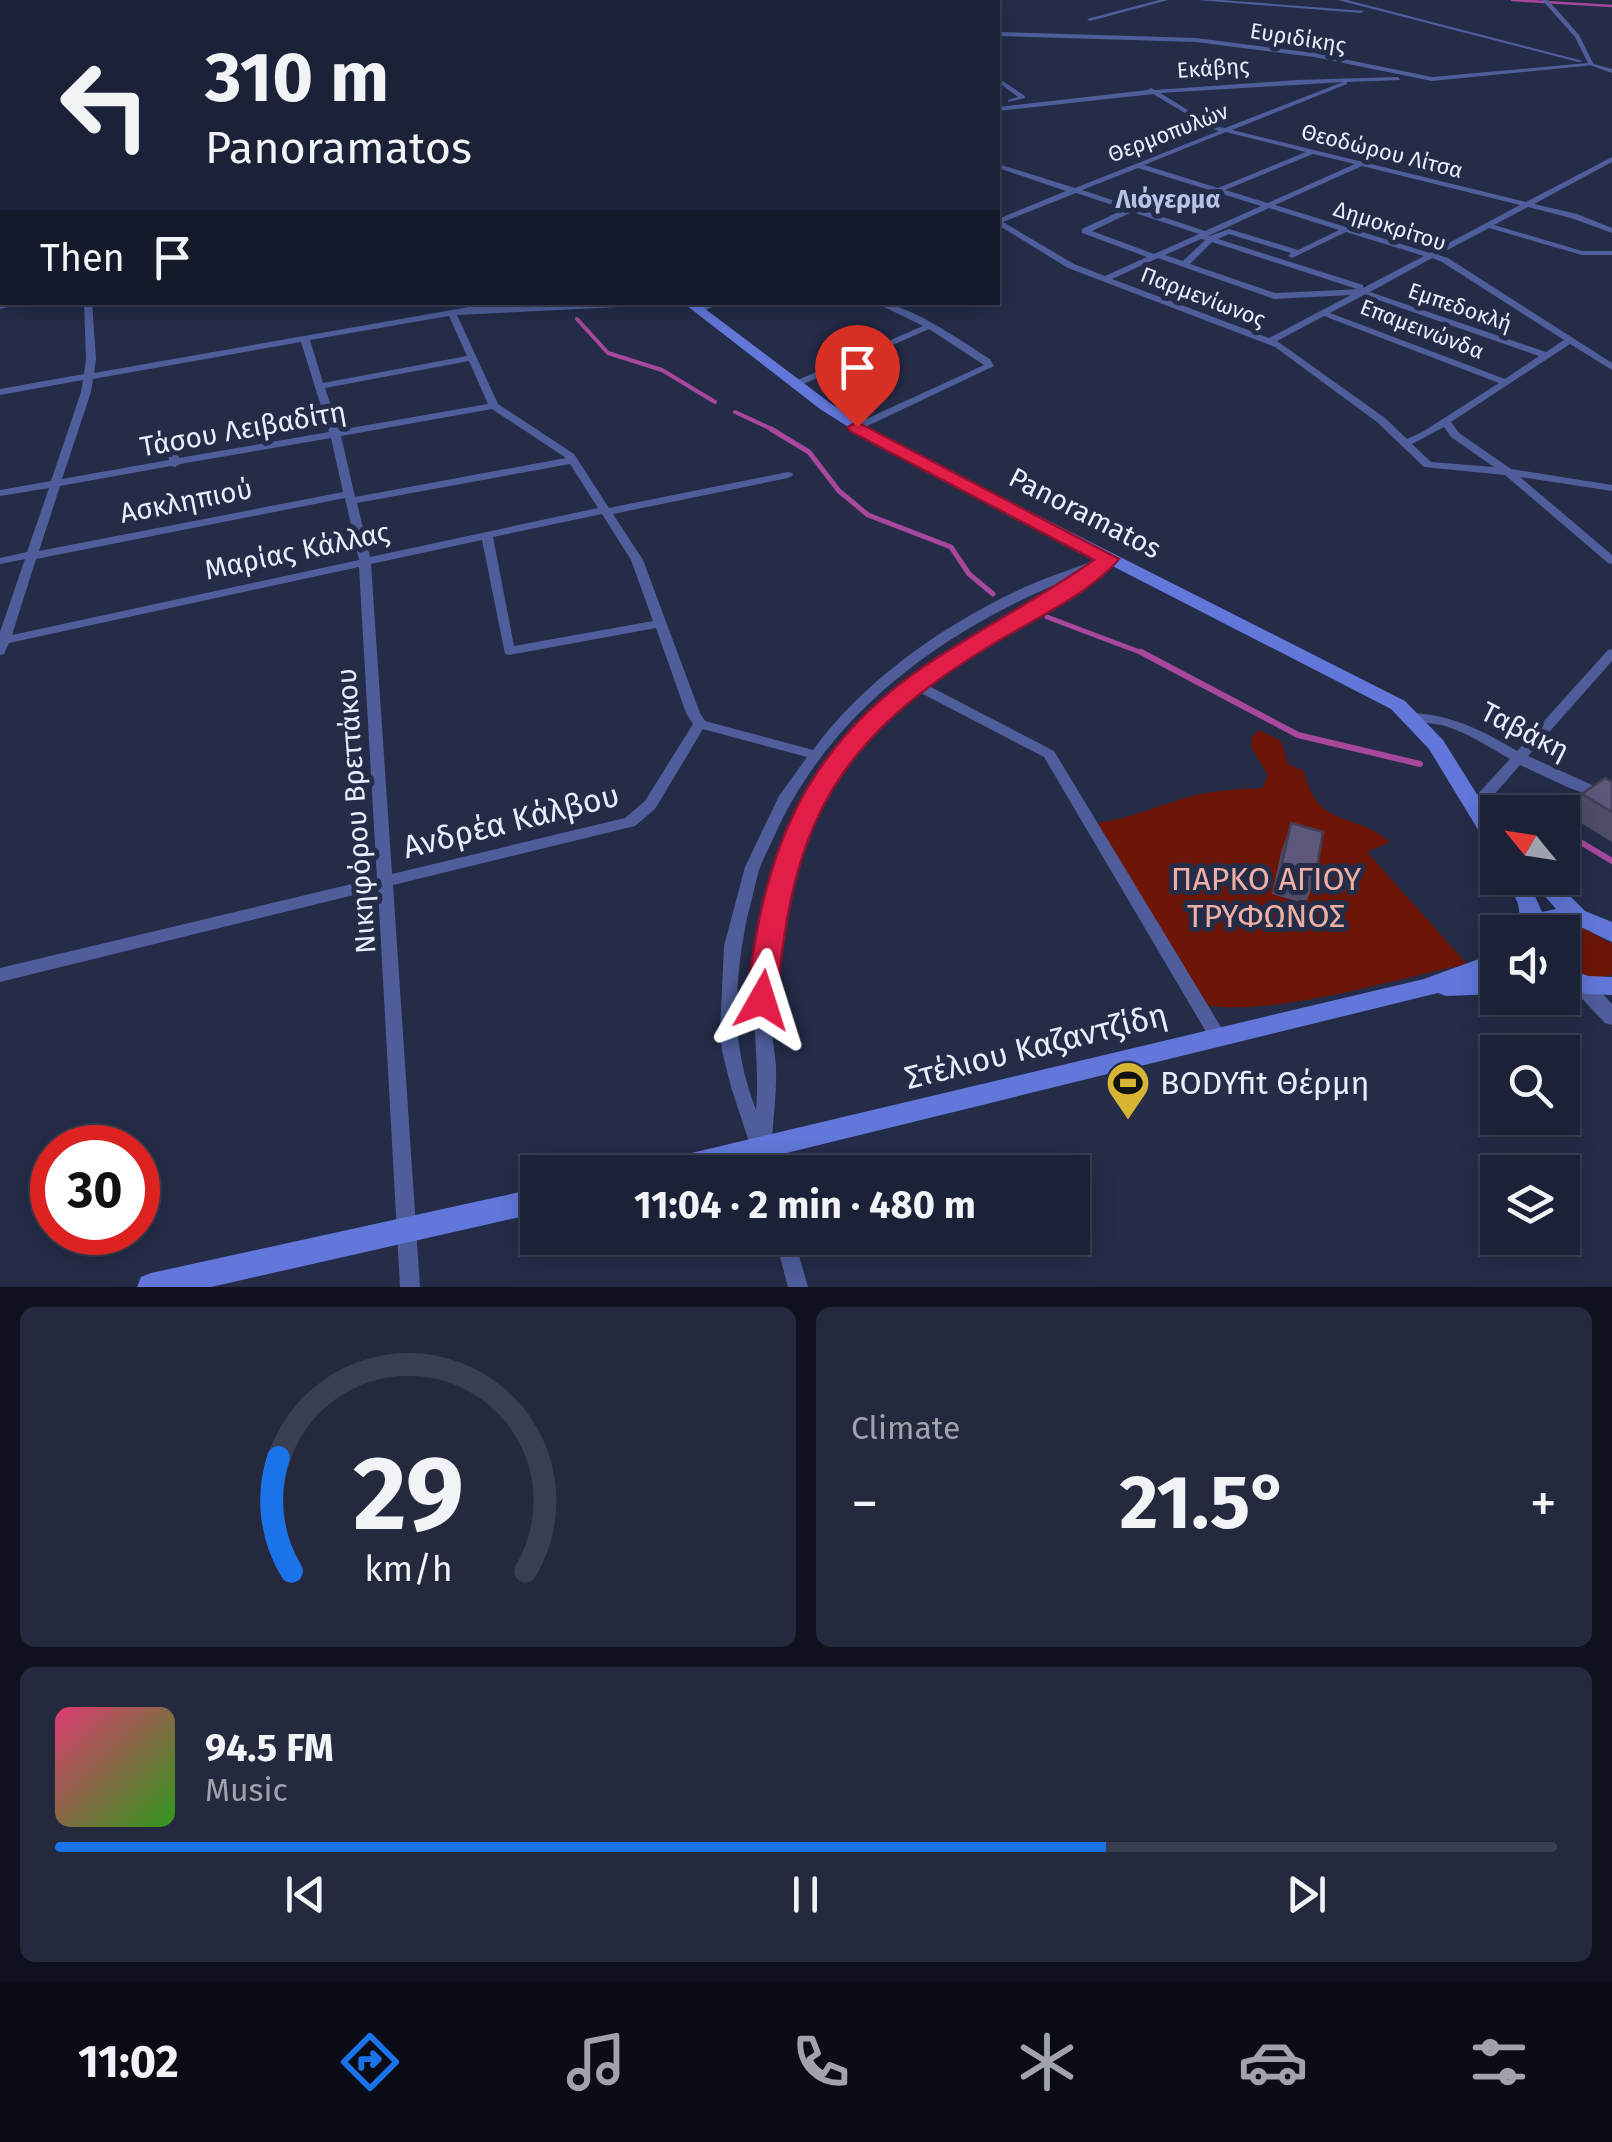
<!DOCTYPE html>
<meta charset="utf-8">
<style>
body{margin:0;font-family:"Fira Sans",sans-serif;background:#24293e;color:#f1f3f6;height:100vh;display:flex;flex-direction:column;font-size:38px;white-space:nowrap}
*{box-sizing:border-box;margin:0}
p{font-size:32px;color:#a0a3ad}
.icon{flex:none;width:55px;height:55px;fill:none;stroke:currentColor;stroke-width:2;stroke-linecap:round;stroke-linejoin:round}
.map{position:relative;height:1287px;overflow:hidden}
.drawer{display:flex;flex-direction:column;gap:20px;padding:20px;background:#0f121e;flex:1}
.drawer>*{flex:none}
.banner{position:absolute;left:0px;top:0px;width:1000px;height:305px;box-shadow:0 5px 25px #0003,0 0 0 2px #393e51;background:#1b2136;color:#f1f3f6;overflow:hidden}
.needle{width:65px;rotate:300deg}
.buttons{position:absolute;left:1480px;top:795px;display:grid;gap:20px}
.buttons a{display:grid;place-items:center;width:100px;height:100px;border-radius:0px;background:#1b2136;box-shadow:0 5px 25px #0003,0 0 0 2px #393e51;font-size:50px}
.speed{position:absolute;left:30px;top:1125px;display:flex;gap:20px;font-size:50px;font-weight:700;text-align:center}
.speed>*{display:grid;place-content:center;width:130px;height:130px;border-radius:50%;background:#1b2136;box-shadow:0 5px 25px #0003,0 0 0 2px #393e51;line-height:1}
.speed .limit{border:15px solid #d22;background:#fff;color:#111}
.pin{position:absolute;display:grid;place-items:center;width:85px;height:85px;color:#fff;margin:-102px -42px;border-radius:50% 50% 50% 0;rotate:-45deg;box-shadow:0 0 10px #0007}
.pin .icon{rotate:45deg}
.me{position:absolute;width:110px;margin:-55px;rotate:6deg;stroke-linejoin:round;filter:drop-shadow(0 0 8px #0008)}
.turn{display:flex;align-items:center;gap:35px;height:210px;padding:0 40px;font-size:45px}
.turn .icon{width:130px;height:130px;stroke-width:2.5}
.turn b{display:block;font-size:70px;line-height:85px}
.then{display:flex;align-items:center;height:95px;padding:0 40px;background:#0003;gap:20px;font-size:38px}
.big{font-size:75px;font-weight:700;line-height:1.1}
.drawer .tile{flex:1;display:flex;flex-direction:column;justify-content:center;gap:15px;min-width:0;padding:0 35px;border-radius:15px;background:#24293e}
.drawer .dial{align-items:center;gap:0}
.dial svg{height:260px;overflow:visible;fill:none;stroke:#393e51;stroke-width:7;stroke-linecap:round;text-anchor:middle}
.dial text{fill:#f1f3f6;stroke:none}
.song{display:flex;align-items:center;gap:30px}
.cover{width:120px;height:120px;border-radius:15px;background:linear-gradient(135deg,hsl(340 70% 55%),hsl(110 70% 35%))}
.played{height:10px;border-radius:5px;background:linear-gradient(90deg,#1a73e8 70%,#393e51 70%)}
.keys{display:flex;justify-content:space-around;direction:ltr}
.heat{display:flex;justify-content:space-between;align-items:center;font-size:55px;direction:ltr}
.drawer .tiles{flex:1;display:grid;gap:20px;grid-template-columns:1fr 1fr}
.tile:last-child{grid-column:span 2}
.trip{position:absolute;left:520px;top:1155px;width:570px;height:100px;border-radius:0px;background:#1b2136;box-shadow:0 5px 25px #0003,0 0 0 2px #393e51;font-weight:700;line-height:100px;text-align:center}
.tab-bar{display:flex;height:160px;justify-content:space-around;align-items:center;background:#0b0d16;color:#a0a3ad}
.tab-bar .icon{width:70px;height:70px}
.tab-bar .active{color:#1a73e8}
.tab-bar b{font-size:45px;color:#f1f3f6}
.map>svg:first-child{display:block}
.green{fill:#6d1607}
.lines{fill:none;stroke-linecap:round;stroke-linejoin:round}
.stream-far3{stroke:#a7489c;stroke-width:2.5}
.stream-far2{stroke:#a7489c;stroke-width:4}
.stream-far1{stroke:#a7489c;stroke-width:5}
.stream{stroke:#a7489c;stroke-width:6}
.minor{fill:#4f5e9b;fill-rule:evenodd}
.tertiary{fill:#4f5e9b;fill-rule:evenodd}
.secondary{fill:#6277d9;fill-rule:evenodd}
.wall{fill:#504c68}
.building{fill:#5d5879;stroke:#413e55;stroke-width:2.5}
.route{fill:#e11d48;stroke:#92132f;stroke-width:2.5}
.labels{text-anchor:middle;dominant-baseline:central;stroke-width:10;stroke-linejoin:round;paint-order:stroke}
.far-street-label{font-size:22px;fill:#e9eefd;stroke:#242c48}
.far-neighbourhood-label{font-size:25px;font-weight:bold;fill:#b8c2e7;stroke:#242c48}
.street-label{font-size:28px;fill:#e9eefd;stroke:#242c48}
.near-street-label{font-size:32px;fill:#e9eefd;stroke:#242c48}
.near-park-label{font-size:32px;fill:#efb0a3;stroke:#242c48}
.near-poi-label{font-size:32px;fill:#e9eefd;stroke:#242c48;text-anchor:start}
</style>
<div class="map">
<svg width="1612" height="1287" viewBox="0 0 1612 1287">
<rect width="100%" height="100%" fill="#242c48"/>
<path class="green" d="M1259 730 1281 741 1288 764 1304 771C1317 830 1355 811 1390 842L1367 852 1467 964C1395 979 1274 1017 1204 1005L1097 823C1133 818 1163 803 1197 795 1218 790 1240 789 1262 788L1268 775 1251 747 1252 737Z
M1558 924H1576L1612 944V975L1591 979 1563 968 1562 932H1545Z"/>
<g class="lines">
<path class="stream-far3" d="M1512 0 1612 6"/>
<path class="stream-far2" d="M577 319 608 353 662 370 715 402
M735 412 776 431"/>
<path class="stream-far1" d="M771 429 809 452 839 491 868 515 951 547 969 574 993 594
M1047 617 1145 654"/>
<path class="stream" d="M1141 652 1298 735 1420 764
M1513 799 1534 812
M1562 831 1612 861"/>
<path class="minor" d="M318 0H324L326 2H321Z
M1159 0H1168L1090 21 1087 19Z
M1197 0H1222L1364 11 1361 13Z
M1338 0H1347L1583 61 1578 62Z
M1542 0H1548L1579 35 1594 65 1432 81 1314 57 1196 42 998 36V32L1196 38 1314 53 1432 77 1588 63 1575 37Z
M0 3 2 4V6L0 7Z
M1398 77 1400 80 1347 82V84L1232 130 1526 202 1612 157V162L1534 204 1577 214 1612 228V233L1571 218 1528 207 1494 225 1582 251H1612V255H1582L1489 228 1438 255 1448 258 1612 363V370L1570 344 1451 422 1459 433 1511 469 1612 485V491L1520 477 1612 555V564L1608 563 1505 475 1424 467 1377 422 1275 347 1068 268 998 225V219L1066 191 998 168V164L1075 188 1219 131 1210 128 1153 94 998 111V107L1148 90 1151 88 1155 90 1297 80ZM1343 82 1225 128 1214 126 1160 93ZM1226 132 1306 152 1218 188 1144 165ZM1313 154 1355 164 1268 203 1225 190ZM1362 166 1520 205 1430 253 1275 205ZM1138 168 1261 206 1205 231 1082 190ZM1076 193 1125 209 1082 229V233L1147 257 1105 276 1074 264 1003 222ZM1269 208 1339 230 1298 250 1229 229 1210 236H1208ZM1132 212 1199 234 1154 254 1092 231ZM1346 232 1424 256 1363 288V285L1218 239 1229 234 1291 253 1288 256 1292 258ZM1201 239 1205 240 1183 261 1165 255ZM1212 242 1357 289H1362L1275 293 1190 264ZM1158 258 1274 299 1351 295 1269 338 1112 279ZM1432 258 1442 262 1564 340 1546 352 1370 292ZM1364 295 1539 356 1505 379 1330 313ZM1324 316 1499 383 1424 431 1407 439 1385 418 1277 341ZM1444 427 1451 437 1494 467 1431 462 1412 444Z
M998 78 1025 96V98L1008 102V100L1018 97 998 82Z
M0 110 2 111V116L0 115Z
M25 302 0 309V303Z
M84 302H92L96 359 94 373 469 307 586 302H663L659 305 457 315 498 404 574 454 609 508 788 472 792 473 793 475 788 478 613 514 643 560 700 713 705 721 813 750C866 678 945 624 1025 587 1050 576 1078 567 1104 557H1112L1114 559 1103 565 1102 569C1045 610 980 640 925 684L1054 751 1224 1032 1227 1037 1224 1042 1218 1044 1212 1042 1044 757 917 691C820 769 775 874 770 998 769 1021 774 1044 776 1066 777 1092 773 1118 772 1143L770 1148 777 1172H759L731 1087 722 1051 720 1033 724 946 745 867 779 796 807 757 703 729 655 809 635 826 393 885 420 1287H400L378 889 0 982V968L377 878 359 567 9 643 4 654 0 655V632L25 559 0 564V558L27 552 49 488 0 496V490L51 481 81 392 83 380 0 395V389L84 374 86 359ZM449 316 467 356 323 383 310 340ZM301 342 329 432 179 458 176 435 171 432 166 435 169 460 62 479 91 392 93 379ZM469 361 488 404 339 430 325 388ZM492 409 566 458 355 497 341 436ZM331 438 343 492 39 551 60 486 171 466 175 467 180 464ZM570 464 598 508 370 557 357 503ZM345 498 359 560 12 635 36 559ZM602 514 631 560 653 621 514 646 493 537ZM482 540 505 654 509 655 656 628 686 713 693 724 645 801 625 818 392 874 371 564ZM1081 574C1038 605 989 628 945 658 842 726 774 826 758 950 755 970 753 991 754 1011 755 1045 759 1076 756 1110 749 1091 743 1071 740 1051 733 1012 739 953 748 914 752 900 755 884 759 870 764 856 772 842 778 828 837 703 956 623 1081 574Z
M710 302H723L701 312 694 310Z
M874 302C907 302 961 341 990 359L994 366 861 429H853V425L984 365 929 329 799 386H793V382L923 326Z
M1612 649V661L1528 756 1612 794V804L1567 787 1520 765 1486 804H1476L1474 800 1476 796 1510 759C1489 747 1468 733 1445 726 1432 722 1417 724 1406 717L1413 713C1452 715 1484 731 1517 751L1608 650Z
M775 1238H794L808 1287H788Z"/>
<path class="tertiary" d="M1590 63 1612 69V73L1590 65Z
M0 212H2V218H0Z
M2 224V230L0 231V225Z
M1580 975 1587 977 1612 1004V1025L1605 1023 1573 989 1570 983 1573 977Z"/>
<path class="secondary" d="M682 302H696L830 403 887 439 1405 701 1443 740 1498 828V853L1491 851 1429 749 1391 709 877 445 820 409Z
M1507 878H1527L1542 912 1556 909 1529 878H1552L1585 911 1612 922V942C1591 934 1566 912 1546 932H1523L1518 904Z
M1498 952V971L1483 976H1498V994L1446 996 1438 993 709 1172H649L653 1164 662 1160 1424 979Z
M1562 966 1588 976 1612 977V995L1586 994 1562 985Z
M538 1188V1213L211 1287H137L141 1277 151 1273Z"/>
</g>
<path class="wall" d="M1612 782V842L1571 817 1582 794Z
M1291 823 1316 873 1306 904 1272 894 1281 853Z"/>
<path class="building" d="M1605 778 1612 782V812L1582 794Z
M1291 823 1323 832 1316 873 1282 863Z"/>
<path class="route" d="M857 422 1119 559C1091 593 1031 621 993 644 837 739 792 820 777 1000L772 1009 762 1013 751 1009 747 1000C762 857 801 749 926 665 981 628 1040 598 1094 560L850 431 848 427Z"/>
<defs>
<symbol id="stadium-pin" viewBox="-11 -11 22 30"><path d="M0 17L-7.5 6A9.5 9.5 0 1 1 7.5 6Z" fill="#d8b434" stroke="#242c48"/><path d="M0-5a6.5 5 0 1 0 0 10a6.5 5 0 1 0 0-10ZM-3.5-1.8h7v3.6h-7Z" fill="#111"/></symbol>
</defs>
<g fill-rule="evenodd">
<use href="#stadium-pin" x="1103" y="1058" width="50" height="68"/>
</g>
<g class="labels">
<g class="far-street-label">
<text transform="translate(1298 38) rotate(9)">Ευριδίκης</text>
<text transform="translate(1213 68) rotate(-4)">Εκάβης</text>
<text transform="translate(1168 133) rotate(-21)">Θερμοπυλών</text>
<text transform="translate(1382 151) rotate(14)">Θεοδώρου Λίτσα</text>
<text transform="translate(1390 226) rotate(18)">Δημοκρίτου</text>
<text transform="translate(1203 297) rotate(21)">Παρμενίωνος</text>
<text transform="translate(1460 307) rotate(19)">Εμπεδοκλή</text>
<text transform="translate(1422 329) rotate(21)">Επαμεινώνδα</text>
</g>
<g class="far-neighbourhood-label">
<text x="1168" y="200">Λιόγερμα</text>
</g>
<g class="street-label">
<text transform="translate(243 429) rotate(-10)">Τάσου Λειβαδίτη</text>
<text transform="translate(186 501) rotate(-11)">Ασκληπιού</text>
<text transform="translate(1085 513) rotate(27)">Panoramatos</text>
<text transform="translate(297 551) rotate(-12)">Μαρίας Κάλλας</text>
<text transform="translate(1525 731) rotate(27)">Ταβάκη</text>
<text transform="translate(356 811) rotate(-94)">Νικηφόρου Βρεττάκου</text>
</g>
<g class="near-street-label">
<text transform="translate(511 821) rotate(-14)">Ανδρέα Κάλβου</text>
<text transform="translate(1036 1046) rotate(-14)">Στέλιου Καζαντζίδη</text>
</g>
<g class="near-park-label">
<text x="1266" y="879">ΠΑΡΚΟ ΑΓΙΟΥ<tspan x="1266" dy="37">ΤΡΥΦΩΝΟΣ</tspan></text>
</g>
<g class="near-poi-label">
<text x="1160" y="1083">BODYfit Θέρμη</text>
</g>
</g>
</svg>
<div class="buttons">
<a><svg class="needle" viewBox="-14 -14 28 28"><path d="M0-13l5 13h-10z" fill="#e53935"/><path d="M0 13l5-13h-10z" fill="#a0a3ad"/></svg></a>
<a><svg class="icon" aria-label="sound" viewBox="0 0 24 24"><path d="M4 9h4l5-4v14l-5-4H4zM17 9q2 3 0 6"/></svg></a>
<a><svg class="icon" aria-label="search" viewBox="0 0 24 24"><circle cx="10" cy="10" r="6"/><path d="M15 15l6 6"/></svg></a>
<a><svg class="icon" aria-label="layers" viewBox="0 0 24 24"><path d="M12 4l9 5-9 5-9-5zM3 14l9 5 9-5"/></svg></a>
</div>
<div class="speed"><div class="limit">30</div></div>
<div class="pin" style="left:857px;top:427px;background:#d93025"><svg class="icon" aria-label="arrive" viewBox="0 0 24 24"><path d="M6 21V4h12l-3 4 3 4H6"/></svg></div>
<svg class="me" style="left:762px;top:1000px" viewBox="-20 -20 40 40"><path d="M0-17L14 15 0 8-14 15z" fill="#e11d48" stroke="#fff" stroke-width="4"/></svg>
<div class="trip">11:04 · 2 min · 480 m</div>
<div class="banner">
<div class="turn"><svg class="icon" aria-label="left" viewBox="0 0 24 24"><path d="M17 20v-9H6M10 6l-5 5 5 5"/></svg><div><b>310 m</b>Panoramatos</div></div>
<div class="then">Then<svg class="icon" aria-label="arrive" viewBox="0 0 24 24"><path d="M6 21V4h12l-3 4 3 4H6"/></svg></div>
</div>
</div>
<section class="drawer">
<div class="tiles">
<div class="tile dial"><svg viewBox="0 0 100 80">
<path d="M14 69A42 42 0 1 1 86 69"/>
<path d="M14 69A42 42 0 0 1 10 34" stroke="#1a73e8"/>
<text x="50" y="56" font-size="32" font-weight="700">29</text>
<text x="50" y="72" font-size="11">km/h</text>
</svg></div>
<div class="tile"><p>Climate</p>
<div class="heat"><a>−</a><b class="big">21.5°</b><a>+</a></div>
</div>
<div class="tile">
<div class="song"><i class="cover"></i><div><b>94.5 FM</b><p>Music</p></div></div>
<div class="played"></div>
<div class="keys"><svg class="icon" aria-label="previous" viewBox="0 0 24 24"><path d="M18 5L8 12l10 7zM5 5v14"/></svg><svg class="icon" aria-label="pause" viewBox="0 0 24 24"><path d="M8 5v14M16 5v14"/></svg><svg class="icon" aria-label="next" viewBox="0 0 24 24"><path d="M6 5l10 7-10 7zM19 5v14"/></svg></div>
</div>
</div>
</section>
<nav class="tab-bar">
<b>11:02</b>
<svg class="icon active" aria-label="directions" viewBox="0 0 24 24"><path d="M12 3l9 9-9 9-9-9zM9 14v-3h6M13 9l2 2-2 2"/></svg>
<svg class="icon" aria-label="music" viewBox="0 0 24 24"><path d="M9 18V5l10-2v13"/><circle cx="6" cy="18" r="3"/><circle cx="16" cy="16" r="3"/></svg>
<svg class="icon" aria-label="phone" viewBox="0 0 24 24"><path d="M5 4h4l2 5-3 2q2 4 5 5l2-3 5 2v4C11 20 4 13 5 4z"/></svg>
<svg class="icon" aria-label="climate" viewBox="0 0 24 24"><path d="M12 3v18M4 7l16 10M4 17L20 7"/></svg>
<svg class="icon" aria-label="car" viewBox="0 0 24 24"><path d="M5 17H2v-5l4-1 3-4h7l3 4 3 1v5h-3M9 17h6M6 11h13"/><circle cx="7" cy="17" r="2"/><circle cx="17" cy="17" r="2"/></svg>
<svg class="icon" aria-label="filters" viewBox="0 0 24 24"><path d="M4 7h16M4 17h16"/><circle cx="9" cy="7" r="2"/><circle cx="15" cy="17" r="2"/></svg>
</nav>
